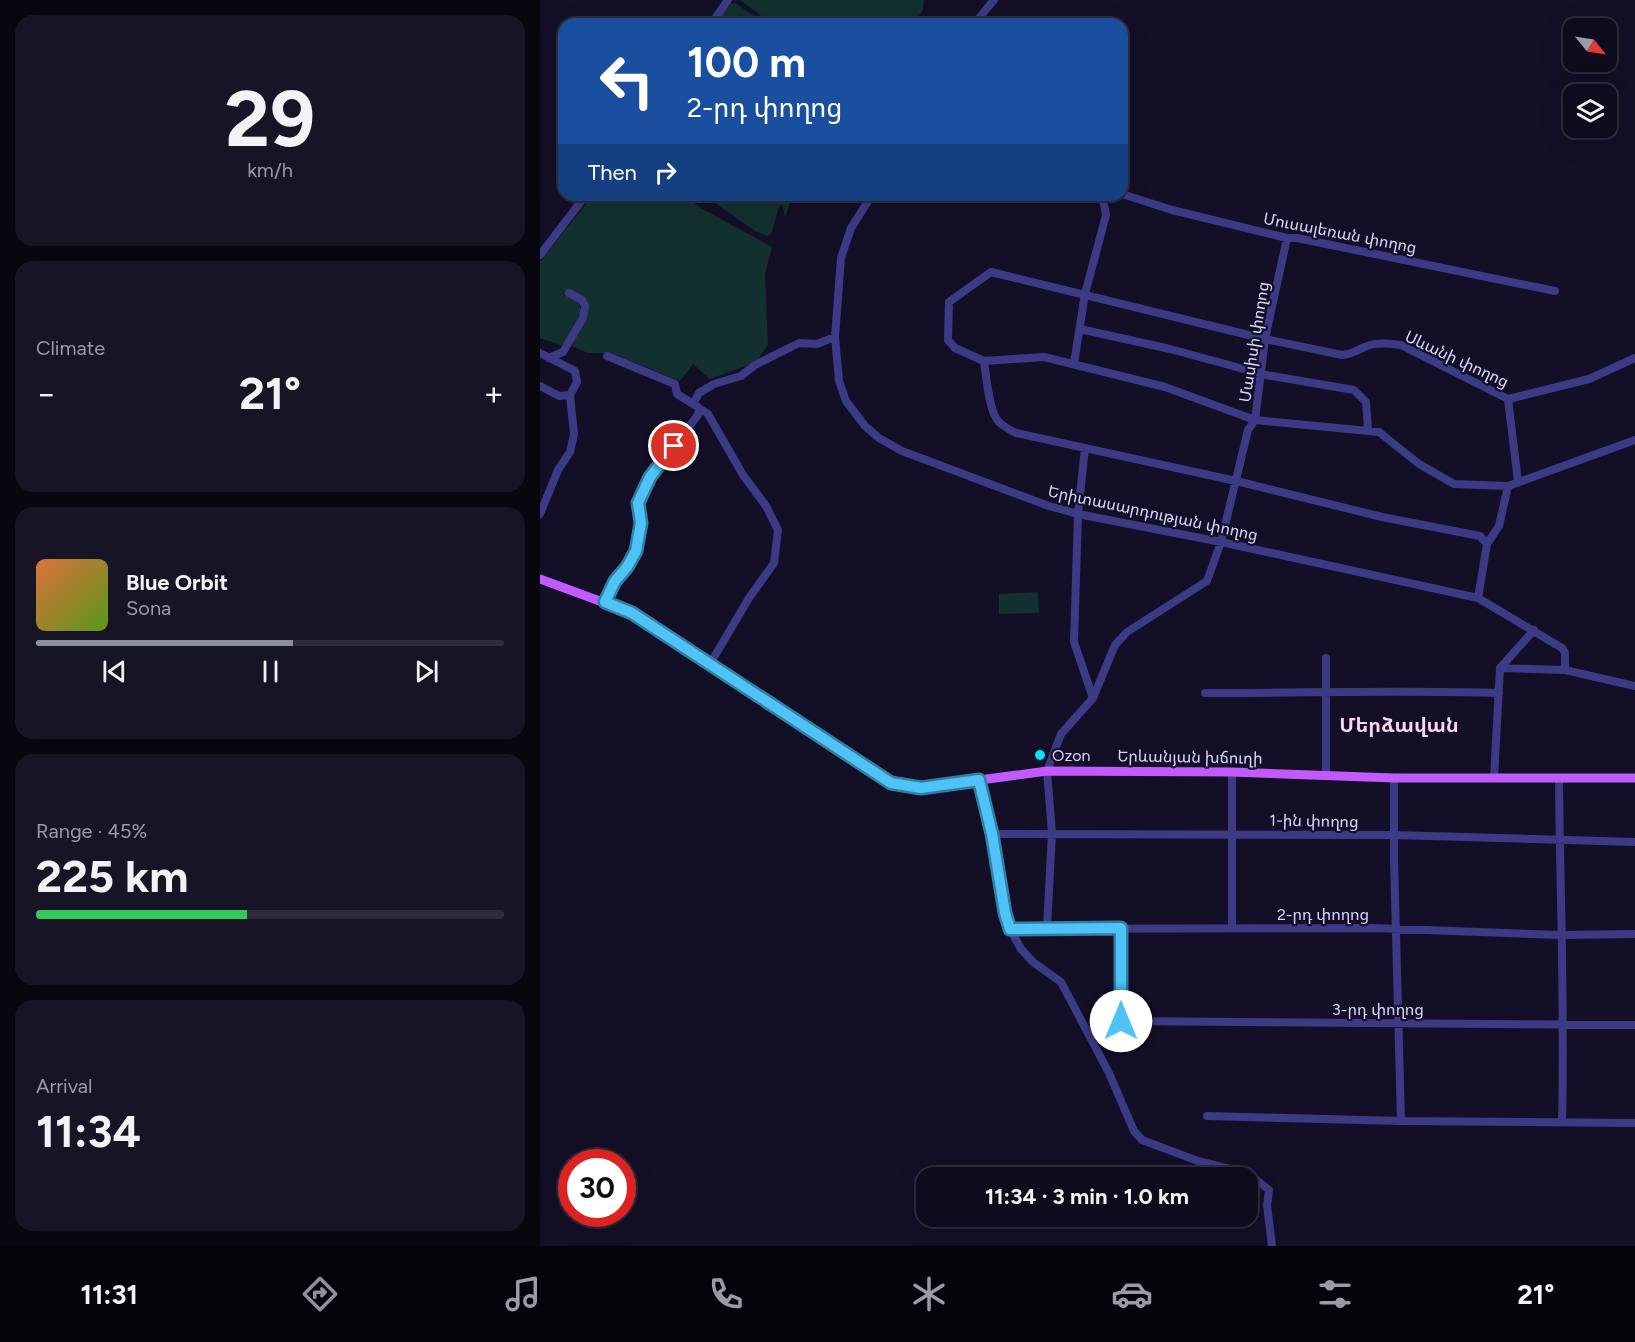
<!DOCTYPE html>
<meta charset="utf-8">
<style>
body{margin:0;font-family:Figtree,"Noto Sans Armenian",sans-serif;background:#171425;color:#f1f3f6;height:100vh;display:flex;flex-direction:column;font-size:22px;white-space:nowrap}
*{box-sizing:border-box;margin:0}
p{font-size:20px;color:#9b9ba3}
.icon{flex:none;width:33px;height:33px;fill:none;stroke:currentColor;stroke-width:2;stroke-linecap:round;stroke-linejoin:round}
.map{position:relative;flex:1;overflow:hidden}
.panel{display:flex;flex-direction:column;gap:15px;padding:15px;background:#08060f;width:540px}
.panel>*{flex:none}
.hud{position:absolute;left:18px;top:18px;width:570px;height:183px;border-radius:18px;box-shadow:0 6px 24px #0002,0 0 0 2px #2e2b3b;background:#1a4fa0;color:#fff;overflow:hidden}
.needle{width:39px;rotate:120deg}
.controls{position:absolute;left:1023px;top:18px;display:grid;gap:12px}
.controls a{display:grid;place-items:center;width:54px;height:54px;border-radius:12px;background:#0e0b1c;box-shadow:0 6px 24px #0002,0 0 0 2px #2e2b3b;font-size:30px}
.speed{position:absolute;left:18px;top:1149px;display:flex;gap:12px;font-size:30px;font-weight:700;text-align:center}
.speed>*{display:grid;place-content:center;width:78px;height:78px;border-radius:50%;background:#0e0b1c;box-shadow:0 6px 24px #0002,0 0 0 2px #2e2b3b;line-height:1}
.speed .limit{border:9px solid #d22;background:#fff;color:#111}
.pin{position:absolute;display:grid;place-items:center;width:51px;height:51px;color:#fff;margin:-26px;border:3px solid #fff;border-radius:50%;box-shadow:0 2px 6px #0007}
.me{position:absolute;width:66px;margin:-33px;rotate:0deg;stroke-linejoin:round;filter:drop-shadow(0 0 4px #0008)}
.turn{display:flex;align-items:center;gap:21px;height:126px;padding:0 30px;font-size:27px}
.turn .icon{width:78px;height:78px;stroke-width:2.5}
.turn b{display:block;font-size:42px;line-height:51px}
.then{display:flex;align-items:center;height:57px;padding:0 30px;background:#0003;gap:12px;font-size:22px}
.big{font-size:45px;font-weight:700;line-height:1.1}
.panel .tile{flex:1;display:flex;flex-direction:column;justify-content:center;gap:9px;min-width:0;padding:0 21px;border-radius:18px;background:#171425}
.panel .dial{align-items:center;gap:0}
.dial b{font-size:78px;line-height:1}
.song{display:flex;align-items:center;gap:18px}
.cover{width:72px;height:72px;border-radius:9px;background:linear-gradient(135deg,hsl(20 70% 55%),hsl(90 70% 35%))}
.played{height:6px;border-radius:3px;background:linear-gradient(90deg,#8c9099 55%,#2e2b3b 55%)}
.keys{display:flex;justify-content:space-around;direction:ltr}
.heat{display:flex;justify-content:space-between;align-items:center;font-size:33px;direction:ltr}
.charge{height:9px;border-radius:4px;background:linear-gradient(90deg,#34c759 45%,#2e2b3b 0)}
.trip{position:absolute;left:376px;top:1167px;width:342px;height:60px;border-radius:18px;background:#0e0b1c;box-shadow:0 6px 24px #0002,0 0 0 2px #2e2b3b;font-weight:700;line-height:60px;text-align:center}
.dock{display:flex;height:96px;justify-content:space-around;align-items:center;background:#06040b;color:#9b9ba3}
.dock .icon{width:42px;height:42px}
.dock .active{color:#8c9099}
.dock b{font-size:27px;color:#f1f3f6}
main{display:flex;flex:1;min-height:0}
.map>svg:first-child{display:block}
.green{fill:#12302f}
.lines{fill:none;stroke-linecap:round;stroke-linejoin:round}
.minor{stroke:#3d3a85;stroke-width:8}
.major{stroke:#c25bff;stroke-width:9}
.route-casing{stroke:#337fa1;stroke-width:15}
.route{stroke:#4fc3f7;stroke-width:10}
.poi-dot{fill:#00e5ff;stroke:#130f26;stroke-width:2}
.labels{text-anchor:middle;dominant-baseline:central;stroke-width:4.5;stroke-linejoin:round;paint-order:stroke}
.street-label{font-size:16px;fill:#d9d4ff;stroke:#130f26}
.poi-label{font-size:16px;fill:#d9d4ff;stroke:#130f26;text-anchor:start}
.quarter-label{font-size:20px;font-weight:bold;fill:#ffd6f0;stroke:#130f26}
</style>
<main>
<section class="panel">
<div class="tile dial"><b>29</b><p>km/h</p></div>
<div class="tile"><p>Climate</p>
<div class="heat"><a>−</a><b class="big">21°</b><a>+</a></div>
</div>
<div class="tile">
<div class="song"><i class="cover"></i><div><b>Blue Orbit</b><p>Sona</p></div></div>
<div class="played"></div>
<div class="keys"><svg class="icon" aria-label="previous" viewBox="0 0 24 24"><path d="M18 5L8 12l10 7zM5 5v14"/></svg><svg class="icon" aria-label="pause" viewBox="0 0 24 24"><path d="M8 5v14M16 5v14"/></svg><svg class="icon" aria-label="next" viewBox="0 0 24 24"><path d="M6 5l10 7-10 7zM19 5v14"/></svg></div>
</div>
<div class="tile"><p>Range · 45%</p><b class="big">225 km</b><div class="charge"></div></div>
<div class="tile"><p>Arrival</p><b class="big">11:34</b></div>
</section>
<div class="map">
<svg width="1095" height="1246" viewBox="0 0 1095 1246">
<rect width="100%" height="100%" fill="#130f26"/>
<path class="green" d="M200 0H384L383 10 372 24 300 22 299 24H232Z
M195 3 226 24H175L190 4Z
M53 195H143L161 208 232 247 225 274 228 345 218 359 208 365 170 379 153 364 140 381 71 353H48L32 346 46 309 37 300C47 314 32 330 25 344L21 345 0 338V262Z
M200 195H253L245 217 242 205 239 207 231 234 228 236 215 231 175 203 188 202Z
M498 592 499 613 459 614V594Z"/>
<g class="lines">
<path class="minor" d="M171 24 188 0
M434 24 454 0
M582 194 632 210 747 238H757L1015 291
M332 195 311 228 301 258 295 337 299 381 306 401 325 426 339 438 362 451 509 506 538 514 681 542 938 598 1022 648 1025 653V670
M0 255 46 195
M540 329 630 349 726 375 814 390 826 402 828 430
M0 353 35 371 37 382 30 395 19 396 0 386
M67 356 135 384 137 394 158 407
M9 358 23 352 43 318 45 306 42 300 29 293
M444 361 504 357 625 387 715 420 839 432 879 464 914 484 968 486 1095 440
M534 363 545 294 566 215 562 195
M968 399 978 482
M153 404 159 393 174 384 201 376 215 365 259 343 277 344 295 337
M545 448 538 514 534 642 553 698
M0 514 18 470 30 452 34 434 30 395
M947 544 959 526 968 486
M938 598 947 544 940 536 842 517 696 481 476 433C470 430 464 427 459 422 449 413 446 375 444 361L415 348 408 340 409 302 451 272 725 339 802 355C814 354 820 348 830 345 841 342 851 344 861 345L968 399 1049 379 1095 358
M65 602 76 579 87 567 96 551 101 523 98 503 110 477 158 415 159 408 168 414 203 475 226 506 238 530 234 563 209 598 170 664
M960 668 1025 670 1095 686
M665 693C763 693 861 690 959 693
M786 775V658
M854 778V859L861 1121
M954 778 960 668 994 630
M1019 778C1020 893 1025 1007 1022 1122
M439 781 452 834 465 913 470 929 481 949 493 962 521 982 569 1073 594 1131 602 1140 658 1161 702 1172 718 1181 729 1190 727 1205 732 1246
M452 834 854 835 1095 842
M507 928 512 833 507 771 521 734 553 698 575 645 587 632 667 581 681 542 708 430 715 420 725 339 747 238
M581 928V1021L1095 1025
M692 928V772
M470 929 833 928 1020 935 1095 934
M667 1116 861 1121 1095 1123"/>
<path class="major" d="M0 579 92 613 351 783 381 788 507 771 692 772 854 778H1095"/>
</g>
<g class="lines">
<defs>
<path id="route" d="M134 446 110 477 98 503 101 523 96 551 87 567 75 581 65 602 92 613 351 783 381 788 439 780 452 834 465 913 470 929 581 928V1021"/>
</defs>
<use href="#route" class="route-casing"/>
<use href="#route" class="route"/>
</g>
<circle class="poi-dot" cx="500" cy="755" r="6"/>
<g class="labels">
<g class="street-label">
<text transform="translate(800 233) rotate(11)">Մուսալեռան փողոց</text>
<text transform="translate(714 342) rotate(-81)">Մասիսի փողոց</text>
<text transform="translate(917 359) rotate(25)">Սևանի փողոց</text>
<text transform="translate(613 513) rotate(12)">Երիտասարդության փողոց</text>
<text transform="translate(650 757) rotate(1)">Երևանյան խճուղի</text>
<text transform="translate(774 821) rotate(1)">1-ին փողոց</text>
<text x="783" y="914">2-րդ փողոց</text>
<text x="838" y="1009">3-րդ փողոց</text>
</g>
<g class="poi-label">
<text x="512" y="755">Ozon</text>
</g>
<g class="quarter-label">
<text x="859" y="725">Մերձավան</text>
</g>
</g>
</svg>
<div class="controls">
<a><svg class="needle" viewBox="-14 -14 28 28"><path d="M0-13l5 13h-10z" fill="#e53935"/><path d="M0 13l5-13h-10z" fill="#9b9ba3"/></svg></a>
<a><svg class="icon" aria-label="layers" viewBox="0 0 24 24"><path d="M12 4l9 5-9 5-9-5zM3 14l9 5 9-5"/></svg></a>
</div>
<div class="speed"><div class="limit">30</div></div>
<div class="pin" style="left:134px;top:446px;background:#d93025"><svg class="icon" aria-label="arrive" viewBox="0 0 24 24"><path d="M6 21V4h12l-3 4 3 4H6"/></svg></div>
<svg class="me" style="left:581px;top:1021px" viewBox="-20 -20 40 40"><circle r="19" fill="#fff"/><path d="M0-13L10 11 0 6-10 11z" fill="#4fc3f7"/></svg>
<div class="trip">11:34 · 3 min · 1.0 km</div>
<div class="hud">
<div class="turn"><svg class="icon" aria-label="left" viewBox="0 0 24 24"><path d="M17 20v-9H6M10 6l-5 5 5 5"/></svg><div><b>100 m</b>2-րդ փողոց</div></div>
<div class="then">Then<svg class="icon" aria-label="right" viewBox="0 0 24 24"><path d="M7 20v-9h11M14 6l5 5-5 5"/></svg></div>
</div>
</div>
</main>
<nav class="dock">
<b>11:31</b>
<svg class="icon active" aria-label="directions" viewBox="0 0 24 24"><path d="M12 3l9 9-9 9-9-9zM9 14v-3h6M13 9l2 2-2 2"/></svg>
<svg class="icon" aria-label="music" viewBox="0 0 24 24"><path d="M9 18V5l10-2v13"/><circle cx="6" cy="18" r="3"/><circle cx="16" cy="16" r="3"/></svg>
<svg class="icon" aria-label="phone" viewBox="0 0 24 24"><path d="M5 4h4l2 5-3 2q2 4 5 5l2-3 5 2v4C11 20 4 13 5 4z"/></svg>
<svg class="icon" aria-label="climate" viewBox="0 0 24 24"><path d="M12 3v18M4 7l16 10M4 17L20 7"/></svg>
<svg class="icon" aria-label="car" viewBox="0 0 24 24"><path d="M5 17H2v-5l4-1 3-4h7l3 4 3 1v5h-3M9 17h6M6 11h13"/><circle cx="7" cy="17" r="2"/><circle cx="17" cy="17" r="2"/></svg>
<svg class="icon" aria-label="filters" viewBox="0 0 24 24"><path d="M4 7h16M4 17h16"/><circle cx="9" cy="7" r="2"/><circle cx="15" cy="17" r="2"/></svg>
<b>21°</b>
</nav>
